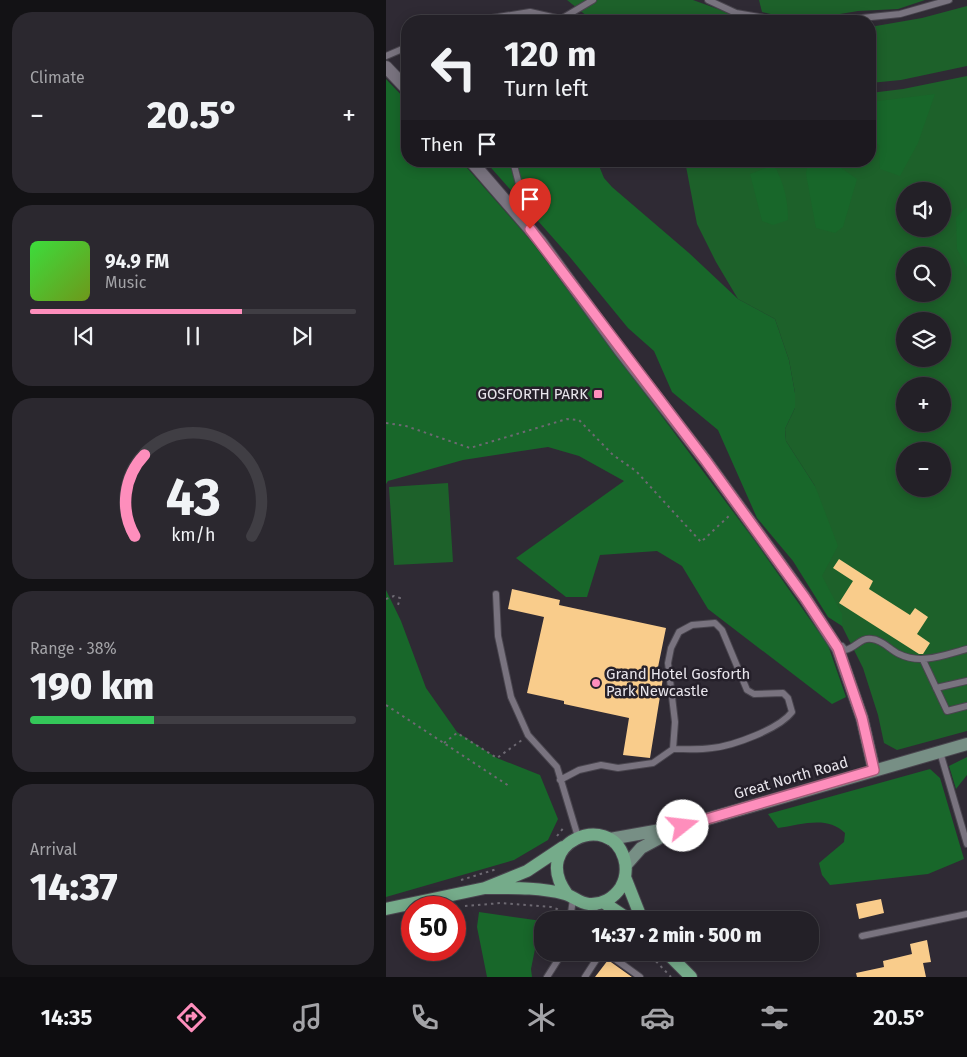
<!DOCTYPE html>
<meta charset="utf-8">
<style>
body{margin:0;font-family:"Fira Sans",sans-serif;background:#2b282f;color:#f1f3f6;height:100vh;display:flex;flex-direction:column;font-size:19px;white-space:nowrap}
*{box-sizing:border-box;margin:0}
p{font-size:16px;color:#a3a3a7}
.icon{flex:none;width:28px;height:28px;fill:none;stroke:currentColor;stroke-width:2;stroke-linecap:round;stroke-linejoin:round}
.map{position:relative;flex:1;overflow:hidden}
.sheet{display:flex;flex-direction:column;gap:12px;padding:12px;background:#131215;width:386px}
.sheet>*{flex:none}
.guide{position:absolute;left:15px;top:15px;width:475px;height:152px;border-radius:20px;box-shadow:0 2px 12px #0003,0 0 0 1px #403e44;background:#232027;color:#f1f3f6;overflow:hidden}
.tools{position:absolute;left:510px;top:182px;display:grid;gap:10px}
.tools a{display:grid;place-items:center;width:55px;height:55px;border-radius:50%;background:#232027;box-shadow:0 2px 12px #0003,0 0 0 1px #403e44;font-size:25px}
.speed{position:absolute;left:15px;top:896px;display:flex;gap:10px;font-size:25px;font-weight:700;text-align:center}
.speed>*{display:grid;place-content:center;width:65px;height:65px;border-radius:50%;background:#232027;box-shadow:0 2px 12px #0003,0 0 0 1px #403e44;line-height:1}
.speed .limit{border:8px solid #d22;background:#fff;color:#111}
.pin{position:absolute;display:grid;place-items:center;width:42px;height:42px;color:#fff;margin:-51px -21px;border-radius:50% 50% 50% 0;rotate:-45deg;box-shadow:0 0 5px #0007}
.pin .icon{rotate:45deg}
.me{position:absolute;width:55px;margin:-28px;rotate:74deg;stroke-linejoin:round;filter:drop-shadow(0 0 4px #0008)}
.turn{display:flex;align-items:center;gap:18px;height:105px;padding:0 20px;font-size:22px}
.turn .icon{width:65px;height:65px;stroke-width:2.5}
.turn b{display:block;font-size:35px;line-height:42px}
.then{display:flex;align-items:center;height:48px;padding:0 20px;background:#0003;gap:10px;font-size:19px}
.big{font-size:38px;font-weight:800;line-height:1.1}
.sheet .card{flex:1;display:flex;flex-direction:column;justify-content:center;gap:8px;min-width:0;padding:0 18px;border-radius:20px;background:#2b282f}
.sheet .dial{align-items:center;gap:0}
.dial svg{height:130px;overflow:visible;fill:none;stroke:#403e44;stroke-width:7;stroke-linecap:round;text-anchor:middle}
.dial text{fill:#f1f3f6;stroke:none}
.song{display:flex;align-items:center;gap:15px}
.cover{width:60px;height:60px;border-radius:8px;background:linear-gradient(135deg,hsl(120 70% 55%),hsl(80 70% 35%))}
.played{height:5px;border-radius:2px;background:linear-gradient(90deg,#fe8ebc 65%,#403e44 65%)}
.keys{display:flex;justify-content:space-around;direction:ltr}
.heat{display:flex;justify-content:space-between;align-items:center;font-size:28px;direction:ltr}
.charge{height:8px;border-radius:4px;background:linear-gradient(90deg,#34c759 38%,#403e44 0)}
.trip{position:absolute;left:148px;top:911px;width:285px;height:50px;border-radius:20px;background:#232027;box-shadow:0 2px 12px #0003,0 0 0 1px #403e44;font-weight:800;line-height:50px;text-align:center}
.dock{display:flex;height:80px;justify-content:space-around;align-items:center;background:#0e0d10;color:#a3a3a7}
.dock .icon{width:35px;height:35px}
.dock .current{color:#fe8ebc}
.dock b{font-size:22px;color:#f1f3f6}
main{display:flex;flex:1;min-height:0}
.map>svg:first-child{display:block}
.green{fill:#1d612a;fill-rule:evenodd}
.forest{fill:#18672a}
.building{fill:#f9cc8b}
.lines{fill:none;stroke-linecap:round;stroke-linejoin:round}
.lane-casing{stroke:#49454e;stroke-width:8}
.street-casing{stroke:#49454e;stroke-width:14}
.secondary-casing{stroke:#49454e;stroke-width:14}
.primary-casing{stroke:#49454e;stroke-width:14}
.path{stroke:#6d6972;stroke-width:2;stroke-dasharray:2.5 4;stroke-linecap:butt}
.lane{stroke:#79737f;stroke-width:6}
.street{stroke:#79737f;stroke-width:12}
.secondary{stroke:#778f85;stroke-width:12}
.primary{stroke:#75ab8a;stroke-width:12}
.route-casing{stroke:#a55c7a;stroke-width:12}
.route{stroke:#fe8ebc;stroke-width:9}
.poi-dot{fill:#fe8ebc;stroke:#25202a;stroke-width:2}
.labels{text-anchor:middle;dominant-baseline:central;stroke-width:5;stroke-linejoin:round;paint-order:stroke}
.poi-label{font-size:15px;fill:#e7e4eb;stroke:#25202a;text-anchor:end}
.street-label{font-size:15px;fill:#e7e4eb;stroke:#25202a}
</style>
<main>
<section class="sheet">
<div class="card"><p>Climate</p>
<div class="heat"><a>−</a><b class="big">20.5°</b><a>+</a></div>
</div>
<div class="card">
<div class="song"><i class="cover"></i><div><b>94.9 FM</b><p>Music</p></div></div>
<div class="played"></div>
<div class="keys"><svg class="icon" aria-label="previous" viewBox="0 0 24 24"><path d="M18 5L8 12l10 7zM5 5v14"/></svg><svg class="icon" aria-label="pause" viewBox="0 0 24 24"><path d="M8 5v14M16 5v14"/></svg><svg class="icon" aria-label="next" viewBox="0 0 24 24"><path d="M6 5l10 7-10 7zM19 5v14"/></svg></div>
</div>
<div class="card dial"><svg viewBox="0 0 100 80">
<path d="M14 69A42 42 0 1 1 86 69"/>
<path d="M14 69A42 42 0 0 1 20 19" stroke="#fe8ebc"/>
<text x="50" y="56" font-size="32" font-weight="700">43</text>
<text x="50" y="72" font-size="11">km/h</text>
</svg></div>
<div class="card"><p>Range · 38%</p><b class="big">190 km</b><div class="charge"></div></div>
<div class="card"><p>Arrival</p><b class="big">14:37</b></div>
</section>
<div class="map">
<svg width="581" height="977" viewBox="0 0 581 977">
<rect width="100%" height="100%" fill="#2f2a34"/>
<path class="green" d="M181 0H307L365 21H207Z
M373 0H539L512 9 472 11 430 18 406 17 405 21H390L389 15 376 12Z
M581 6V66L515 80 484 83V27L536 18Z
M581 76V731L511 750 498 743 492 715 477 668 456 626 434 591 429 486 400 441 399 429 409 408V393L403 360 389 319 352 299 330 262 311 224 299 161H484V93L517 89ZM519 191H556V229H519ZM519 256H556V294H519ZM519 321H556V359H519ZM519 386H556V424H519ZM519 451H556V489H519Z
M62 483 67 562 8 565 3 487Z"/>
<path class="forest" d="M0 79 21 101V161H75L147 243 369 541 442 645 460 697 446 704 322 609 296 566 271 551 214 555 201 597H180L130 558 238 481 193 456 162 447 77 460 2 481 0 484Z
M549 94 532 143 514 176 494 169 493 145 484 140V102Z
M99 161H211L218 178 226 187 303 253 352 299 389 319 403 360 409 393V408L399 429 400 441 429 486 452 546 436 576 456 614V626L442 617 407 561 371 518 332 430 286 392 268 351 242 328 183 256Z
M422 161H445L471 179 457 227 449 233 430 228 420 174Z
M388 165C398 183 402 200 402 220L387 225 376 221 364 174Z
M581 207V268L571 249 570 217Z
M0 590 15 621 40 688 71 732 111 758 154 775 172 819 162 840 128 860 0 897Z
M581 757V775L570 789 563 766Z
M544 769 554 778 578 859 542 874 444 885 436 875 433 863 458 842 459 833C441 815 415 825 392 828L382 814Z
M93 912 156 921V944H150L145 969 146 977H101L91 927Z"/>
<path class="building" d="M453 559 487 581 483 589 524 615 529 608 542 617 531 634 544 643 537 654H533L453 603 467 581 447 568Z
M126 589 174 600 173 605 280 628 270 677 277 678 264 758 237 755 243 718 178 704V701L141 693 158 617 122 609Z
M495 899 498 913 473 919 470 904Z
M541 940 545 962 537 963 540 977H471L470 973 498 967 497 961 526 954 524 944Z
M222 960 246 977H209Z"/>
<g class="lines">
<defs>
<path id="lane" d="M322 0 350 13 396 21
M87 21 144 12 175 19 207 0
M447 21 514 14 563 0
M0 56 21 47
M127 161 143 223
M110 594 112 636 125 697 142 735 171 767 192 837
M453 648 456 646 459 650C470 648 474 637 486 639 497 640 504 650 513 654 535 665 558 655 581 649
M537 660 561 711 581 706
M550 688 581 681
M554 752 581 844
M174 780 193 770 215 765 232 768 267 763 287 749 289 722 282 663 285 648 293 632 306 625 329 623 336 630 361 690 368 694 397 693 402 698 406 712C393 729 347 746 326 748 313 750 300 749 287 749
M184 920 187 899
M200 920 212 904
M476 936 581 914
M161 977 177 952
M199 977 210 960 221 953 254 977"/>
<path id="street" d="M0 67 21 89
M85 161 155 242 233 349 320 461 419 598 452 649 476 718 488 770"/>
<path id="secondary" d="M224 839 297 826 581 744
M240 865 255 848 281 834"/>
<path id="primary" d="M239 877 256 920
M99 888C125 888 153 887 179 894 187 896 193 903 203 904 216 905 228 898 235 887 240 878 241 868 238 858 224 810 143 843 181 894
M217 902 244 920
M0 909 99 888 141 871 177 847
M280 952 305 977"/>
</defs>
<use href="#lane" class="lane-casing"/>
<use href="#street" class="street-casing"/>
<use href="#secondary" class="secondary-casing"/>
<use href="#primary" class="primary-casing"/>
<path class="path" d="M0 423 20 426 84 448 181 419 193 420 227 455 250 471 315 542 344 515
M0 599 8 596 14 598 12 605
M0 705 123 786
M58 743 71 733 111 758 136 740
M171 836 179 826
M75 880 111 869
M79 906 115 903 165 907 171 909 176 915
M261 952 285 977"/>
<use href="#lane" class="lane"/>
<use href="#street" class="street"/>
<use href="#secondary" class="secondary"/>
<use href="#primary" class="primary"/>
</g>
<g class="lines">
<defs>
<path id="route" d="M144 229 320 461 419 598 452 648 476 718 488 770 297 826"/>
</defs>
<use href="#route" class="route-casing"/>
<use href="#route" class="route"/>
</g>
<g class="poi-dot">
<rect x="207" y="389" width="10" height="10" rx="2.5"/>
<circle cx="210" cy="683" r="5"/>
</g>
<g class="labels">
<g class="poi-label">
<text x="202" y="394">GOSFORTH PARK</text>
<text x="220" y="674" text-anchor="start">Grand Hotel Gosforth<tspan x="220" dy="17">Park Newcastle</tspan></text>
</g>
<g class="street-label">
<text transform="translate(405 778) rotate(-16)">Great North Road</text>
</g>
</g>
</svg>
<div class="tools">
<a><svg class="icon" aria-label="sound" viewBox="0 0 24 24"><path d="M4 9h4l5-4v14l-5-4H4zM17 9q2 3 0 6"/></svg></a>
<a><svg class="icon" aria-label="search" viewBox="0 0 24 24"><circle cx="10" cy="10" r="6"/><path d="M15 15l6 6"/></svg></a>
<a><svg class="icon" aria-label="layers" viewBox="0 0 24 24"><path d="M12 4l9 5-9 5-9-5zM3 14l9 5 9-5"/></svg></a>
<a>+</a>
<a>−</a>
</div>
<div class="speed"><div class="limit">50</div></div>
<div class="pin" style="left:144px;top:229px;background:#d93025"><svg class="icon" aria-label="arrive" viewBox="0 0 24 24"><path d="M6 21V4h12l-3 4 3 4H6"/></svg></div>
<svg class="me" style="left:297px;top:826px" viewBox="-20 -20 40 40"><circle r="19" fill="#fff"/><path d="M0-13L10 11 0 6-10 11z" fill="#fe8ebc"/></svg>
<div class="trip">14:37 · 2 min · 500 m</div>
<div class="guide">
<div class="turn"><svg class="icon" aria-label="left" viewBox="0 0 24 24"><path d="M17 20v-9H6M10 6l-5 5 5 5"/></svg><div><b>120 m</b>Turn left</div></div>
<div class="then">Then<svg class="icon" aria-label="arrive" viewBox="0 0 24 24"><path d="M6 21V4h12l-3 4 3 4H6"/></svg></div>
</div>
</div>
</main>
<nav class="dock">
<b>14:35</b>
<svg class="icon current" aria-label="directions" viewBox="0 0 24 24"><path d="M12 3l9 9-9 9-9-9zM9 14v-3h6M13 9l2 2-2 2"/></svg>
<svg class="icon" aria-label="music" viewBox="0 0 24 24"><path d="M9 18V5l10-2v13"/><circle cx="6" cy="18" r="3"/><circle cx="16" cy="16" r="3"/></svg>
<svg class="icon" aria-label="phone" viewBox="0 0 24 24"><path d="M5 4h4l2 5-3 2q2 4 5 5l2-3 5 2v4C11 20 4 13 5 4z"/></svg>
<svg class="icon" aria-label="climate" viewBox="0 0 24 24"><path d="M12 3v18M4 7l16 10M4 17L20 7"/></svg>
<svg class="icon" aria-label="car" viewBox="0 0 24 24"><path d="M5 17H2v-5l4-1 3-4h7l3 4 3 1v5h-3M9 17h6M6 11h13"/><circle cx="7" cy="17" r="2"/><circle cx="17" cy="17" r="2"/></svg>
<svg class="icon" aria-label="filters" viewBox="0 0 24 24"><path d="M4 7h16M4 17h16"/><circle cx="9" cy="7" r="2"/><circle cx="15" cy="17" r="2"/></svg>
<b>20.5°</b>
</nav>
